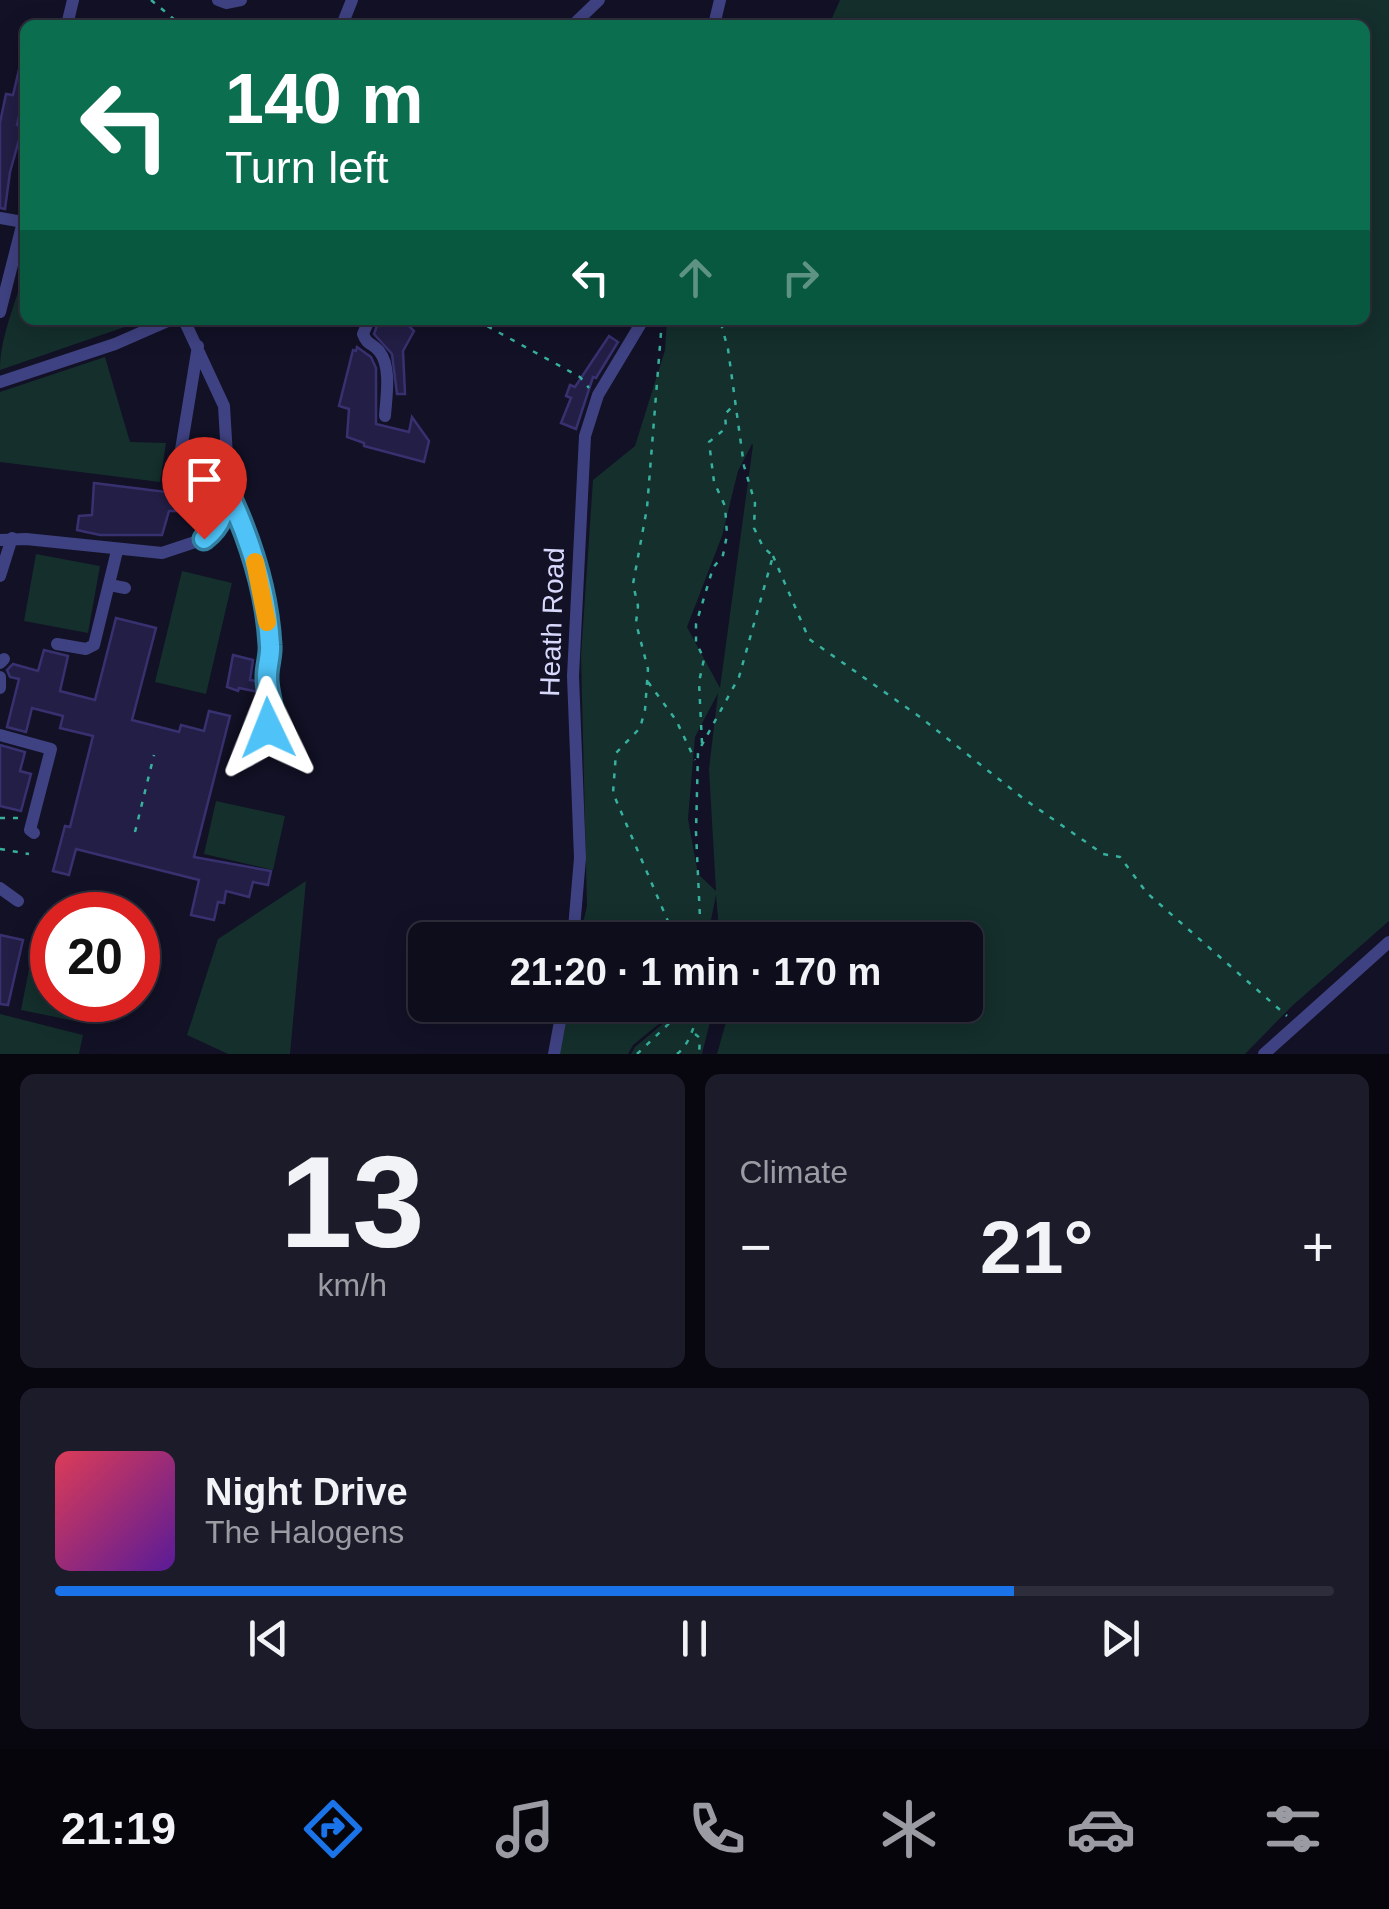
<!DOCTYPE html>
<meta charset="utf-8">
<style>
body{margin:0;font-family:Helvetica,sans-serif;background:#1c1b29;color:#f1f3f6;height:100vh;display:flex;flex-direction:column;font-size:38px;white-space:nowrap}
*{box-sizing:border-box;margin:0}
p{font-size:32px;color:#9b9ca3}
.icon{flex:none;width:55px;height:55px;fill:none;stroke:currentColor;stroke-width:2;stroke-linecap:round;stroke-linejoin:round}
.map{position:relative;height:1054px;overflow:hidden}
.sheet{display:flex;flex-direction:column;gap:20px;padding:20px;background:#08070f;flex:1}
.sheet>*{flex:none}
.top-card{position:absolute;left:20px;top:20px;width:1350px;height:305px;border-radius:15px;box-shadow:0 5px 25px #0003,0 0 0 2px #2e2d3b;background:#0b6e4f;color:#fff;overflow:hidden}
.speed{position:absolute;left:30px;top:892px;display:flex;gap:20px;font-size:50px;font-weight:700;text-align:center}
.speed>*{display:grid;place-content:center;width:130px;height:130px;border-radius:50%;background:#0e0d1c;box-shadow:0 5px 25px #0003,0 0 0 2px #2e2d3b;line-height:1}
.speed .limit{border:15px solid #d22;background:#fff;color:#111}
.pin{position:absolute;display:grid;place-items:center;width:85px;height:85px;color:#fff;margin:-102px -42px;border-radius:50% 50% 50% 0;rotate:-45deg;box-shadow:0 0 10px #0007}
.pin .icon{rotate:45deg}
.me{position:absolute;width:110px;margin:-55px;rotate:358deg;stroke-linejoin:round;filter:drop-shadow(0 0 8px #0008)}
.turn{display:flex;align-items:center;gap:35px;height:210px;padding:0 40px;font-size:45px}
.turn .icon{width:130px;height:130px;stroke-width:2.5}
.turn b{display:block;font-size:70px;line-height:85px}
.lanes{display:flex;align-items:center;height:95px;padding:0 40px;background:#0003;justify-content:center;gap:50px;direction:ltr}
.lanes .off{opacity:.35}
.big{font-size:75px;font-weight:800;line-height:1.1}
.sheet .widget{flex:1;display:flex;flex-direction:column;justify-content:center;gap:15px;min-width:0;padding:0 35px;border-radius:15px;background:#1c1b29}
.sheet .dial{align-items:center;gap:0}
.dial b{font-size:130px;line-height:1}
.song{display:flex;align-items:center;gap:30px}
.cover{width:120px;height:120px;border-radius:15px;background:linear-gradient(135deg,hsl(350 70% 55%),hsl(270 70% 35%))}
.played{height:10px;border-radius:5px;background:linear-gradient(90deg,#1a73e8 75%,#2e2d3b 75%)}
.keys{display:flex;justify-content:space-around;direction:ltr}
.heat{display:flex;justify-content:space-between;align-items:center;font-size:55px;direction:ltr}
.sheet .tiles{flex:1;display:grid;gap:20px;grid-template-columns:1fr 1fr}
.widget:last-child{grid-column:span 2}
.trip{position:absolute;left:408px;top:922px;width:575px;height:100px;border-radius:15px;background:#0e0d1c;box-shadow:0 5px 25px #0003,0 0 0 2px #2e2d3b;font-weight:800;line-height:100px;text-align:center}
.menu{display:flex;height:160px;justify-content:space-around;align-items:center;background:#06050b;color:#9b9ca3}
.menu .icon{width:70px;height:70px}
.menu .current{color:#1a73e8}
.menu b{font-size:45px;color:#f1f3f6}
.map>svg:first-child{display:block}
.green{fill:#142f2c;fill-rule:evenodd}
.building{fill:#221e45;stroke:#383170;stroke-width:2.5}
.lines{fill:none;stroke-linecap:round;stroke-linejoin:round}
.path{stroke:#37b19e;stroke-width:2.5;stroke-dasharray:5 8;stroke-linecap:butt}
.minor{stroke:#3f4282;stroke-width:12}
.route-casing{stroke:#337fa1;stroke-width:25}
.route{stroke:#4fc3f7;stroke-width:18}
.slow{stroke:#f59e0b;stroke-width:18}
.labels{text-anchor:middle;dominant-baseline:central;stroke-width:10;stroke-linejoin:round;paint-order:stroke}
.street-label{font-size:28px;fill:#d8d8fd;stroke:#121126}
</style>
<div class="map">
<svg width="1389" height="1054" viewBox="0 0 1389 1054">
<rect width="100%" height="100%" fill="#121126"/>
<path class="green" d="M840 0H1389V921L1292 1006 1245 1054H717L726 1022 725 1005H965V940H720L716 895 707 940H579L587 906 581 655 593 480 635 446 665 350 667 320H1365V25H829ZM752 444 753 445 720 688 687 627 722 536 738 471ZM718 693 709 769 716 891 698 874 688 819 695 737Z
M25 267V320H145L0 370C0 335 17 302 25 267Z
M105 357 130 442 166 443 160 482 0 462V392Z
M36 554 100 566 88 633 24 621Z
M182 571 232 583 206 694 155 682Z
M216 801 285 816 273 870 204 854Z
M306 881 290 1054H228L187 1035 218 939Z
M34 944 52 948V1000H79L75 1021 21 1010Z
M570 1005H682L633 1045 628 1054H558Z
M713 1010 702 1054H631L635 1047 677 1012Z
M0 1014 83 1035 79 1054H0Z"/>
<path class="building" d="M21 61 25 62V108L21 107 17 125 23 126 10 172 5 209 0 208V123L6 94 13 95Z
M379 320H407L406 323 414 331 403 351 405 394H397L392 354 374 334Z
M609 336 618 342 596 378 593 377 576 429 561 423 571 398 566 396 570 385 575 387Z
M357 347 371 357 376 368V424L409 432 412 417 429 441 424 462 364 446V443L347 437 349 409 339 406 353 350 356 351Z
M94 483 174 493 172 497 181 498 180 511H169L162 535H100L77 530 79 516 92 515Z
M116 618 156 628 132 720 179 732 181 725 204 731 209 711 230 716 194 857 271 871 268 885 253 882 249 897 226 891 224 903 218 902 214 920 191 915 199 880 76 849 69 875 53 871 65 826 70 827 93 736 60 728 63 716 32 708 26 732 7 727 19 679 10 677 7 670 13 664 38 671 44 650 68 656 60 691 95 700Z
M233 655 253 660 250 680 256 681 259 692 239 688 238 691 227 687Z
M0 745 25 752 20 771 31 774 21 811 0 806Z
M0 935 23 940 8 1005 0 1004Z"/>
<g class="lines">
<path class="path" d="M151 0 181 25
M476 320 580 377 589 388
M662 320 647 508 633 584 638 606 636 623 648 669 645 710 640 728 616 753 613 793 676 940
M773 556 809 639 920 717 1024 799 1103 854 1120 857 1147 893 1287 1016
M648 682 676 720 695 760
M702 743 699 682 704 659 696 642V624L713 568 723 555 727 535 725 506 714 482 709 442 726 428 725 414 735 404
M0 818H22
M135 832 154 755
M0 849 29 854
M701 940 696 832 698 752 739 677 773 556 763 547 754 528 755 503 744 466 728 349 720 320
M695 1034 700 1038 699 1054
M637 1054 677 1016 706 1006
M677 1054C693 1041 691 1025 703 1010"/>
<path class="minor" d="M218 0 226 3 241 0
M67 25 73 0
M342 25 352 0
M573 25 599 0
M714 25 720 0
M0 218 23 222
M0 312 25 214
M369 320 363 334C367 345 372 343 379 351 392 367 386 398 385 416
M0 382 115 344 170 320
M179 462 198 346
M227 490 250 545 271 648 266 679 273 708 272 720 255 743 249 761
M0 540 26 539 162 553 204 539 218 528 223 518 228 473 224 406 184 320
M0 576 12 538
M110 585 125 588
M57 644 86 649 94 645 117 551
M0 663 4 659
M0 677V688
M0 735 51 749 30 830 34 833
M0 888 18 901
M573 940 580 858 573 676 585 436 598 395 643 320
M554 1054 563 1005
M1264 1054 1389 942"/>
</g>
<g class="lines">
<defs>
<path id="route" d="M204 539C223 524 224 511 226 488 249 536 267 591 270 645 271 655 267 665 267 676 266 696 277 708 268 728"/>
</defs>
<use href="#route" class="route-casing"/>
<use href="#route" class="route"/>
<path class="slow" d="M255 562 267 622"/>
</g>
<g class="labels">
<g class="street-label">
<text transform="translate(552 622) rotate(-88)">Heath Road</text>
</g>
</g>
</svg>
<div class="speed"><div class="limit">20</div></div>
<div class="pin" style="left:204px;top:539px;background:#d93025"><svg class="icon" aria-label="arrive" viewBox="0 0 24 24"><path d="M6 21V4h12l-3 4 3 4H6"/></svg></div>
<svg class="me" style="left:268px;top:728px" viewBox="-20 -20 40 40"><path d="M0-17L14 15 0 8-14 15z" fill="#4fc3f7" stroke="#fff" stroke-width="4"/></svg>
<div class="trip">21:20 · 1 min · 170 m</div>
<div class="top-card">
<div class="turn"><svg class="icon" aria-label="left" viewBox="0 0 24 24"><path d="M17 20v-9H6M10 6l-5 5 5 5"/></svg><div><b>140 m</b>Turn left</div></div>
<div class="lanes"><svg class="icon" aria-label="left" viewBox="0 0 24 24"><path d="M17 20v-9H6M10 6l-5 5 5 5"/></svg><svg class="icon off" aria-label="ahead" viewBox="0 0 24 24"><path d="M12 20V5M6 11l6-6 6 6"/></svg><svg class="icon off" aria-label="right" viewBox="0 0 24 24"><path d="M7 20v-9h11M14 6l5 5-5 5"/></svg></div>
</div>
</div>
<section class="sheet">
<div class="tiles">
<div class="widget dial"><b>13</b><p>km/h</p></div>
<div class="widget"><p>Climate</p>
<div class="heat"><a>−</a><b class="big">21°</b><a>+</a></div>
</div>
<div class="widget">
<div class="song"><i class="cover"></i><div><b>Night Drive</b><p>The Halogens</p></div></div>
<div class="played"></div>
<div class="keys"><svg class="icon" aria-label="previous" viewBox="0 0 24 24"><path d="M18 5L8 12l10 7zM5 5v14"/></svg><svg class="icon" aria-label="pause" viewBox="0 0 24 24"><path d="M8 5v14M16 5v14"/></svg><svg class="icon" aria-label="next" viewBox="0 0 24 24"><path d="M6 5l10 7-10 7zM19 5v14"/></svg></div>
</div>
</div>
</section>
<nav class="menu">
<b>21:19</b>
<svg class="icon current" aria-label="directions" viewBox="0 0 24 24"><path d="M12 3l9 9-9 9-9-9zM9 14v-3h6M13 9l2 2-2 2"/></svg>
<svg class="icon" aria-label="music" viewBox="0 0 24 24"><path d="M9 18V5l10-2v13"/><circle cx="6" cy="18" r="3"/><circle cx="16" cy="16" r="3"/></svg>
<svg class="icon" aria-label="phone" viewBox="0 0 24 24"><path d="M5 4h4l2 5-3 2q2 4 5 5l2-3 5 2v4C11 20 4 13 5 4z"/></svg>
<svg class="icon" aria-label="climate" viewBox="0 0 24 24"><path d="M12 3v18M4 7l16 10M4 17L20 7"/></svg>
<svg class="icon" aria-label="car" viewBox="0 0 24 24"><path d="M5 17H2v-5l4-1 3-4h7l3 4 3 1v5h-3M9 17h6M6 11h13"/><circle cx="7" cy="17" r="2"/><circle cx="17" cy="17" r="2"/></svg>
<svg class="icon" aria-label="filters" viewBox="0 0 24 24"><path d="M4 7h16M4 17h16"/><circle cx="9" cy="7" r="2"/><circle cx="15" cy="17" r="2"/></svg>
</nav>
